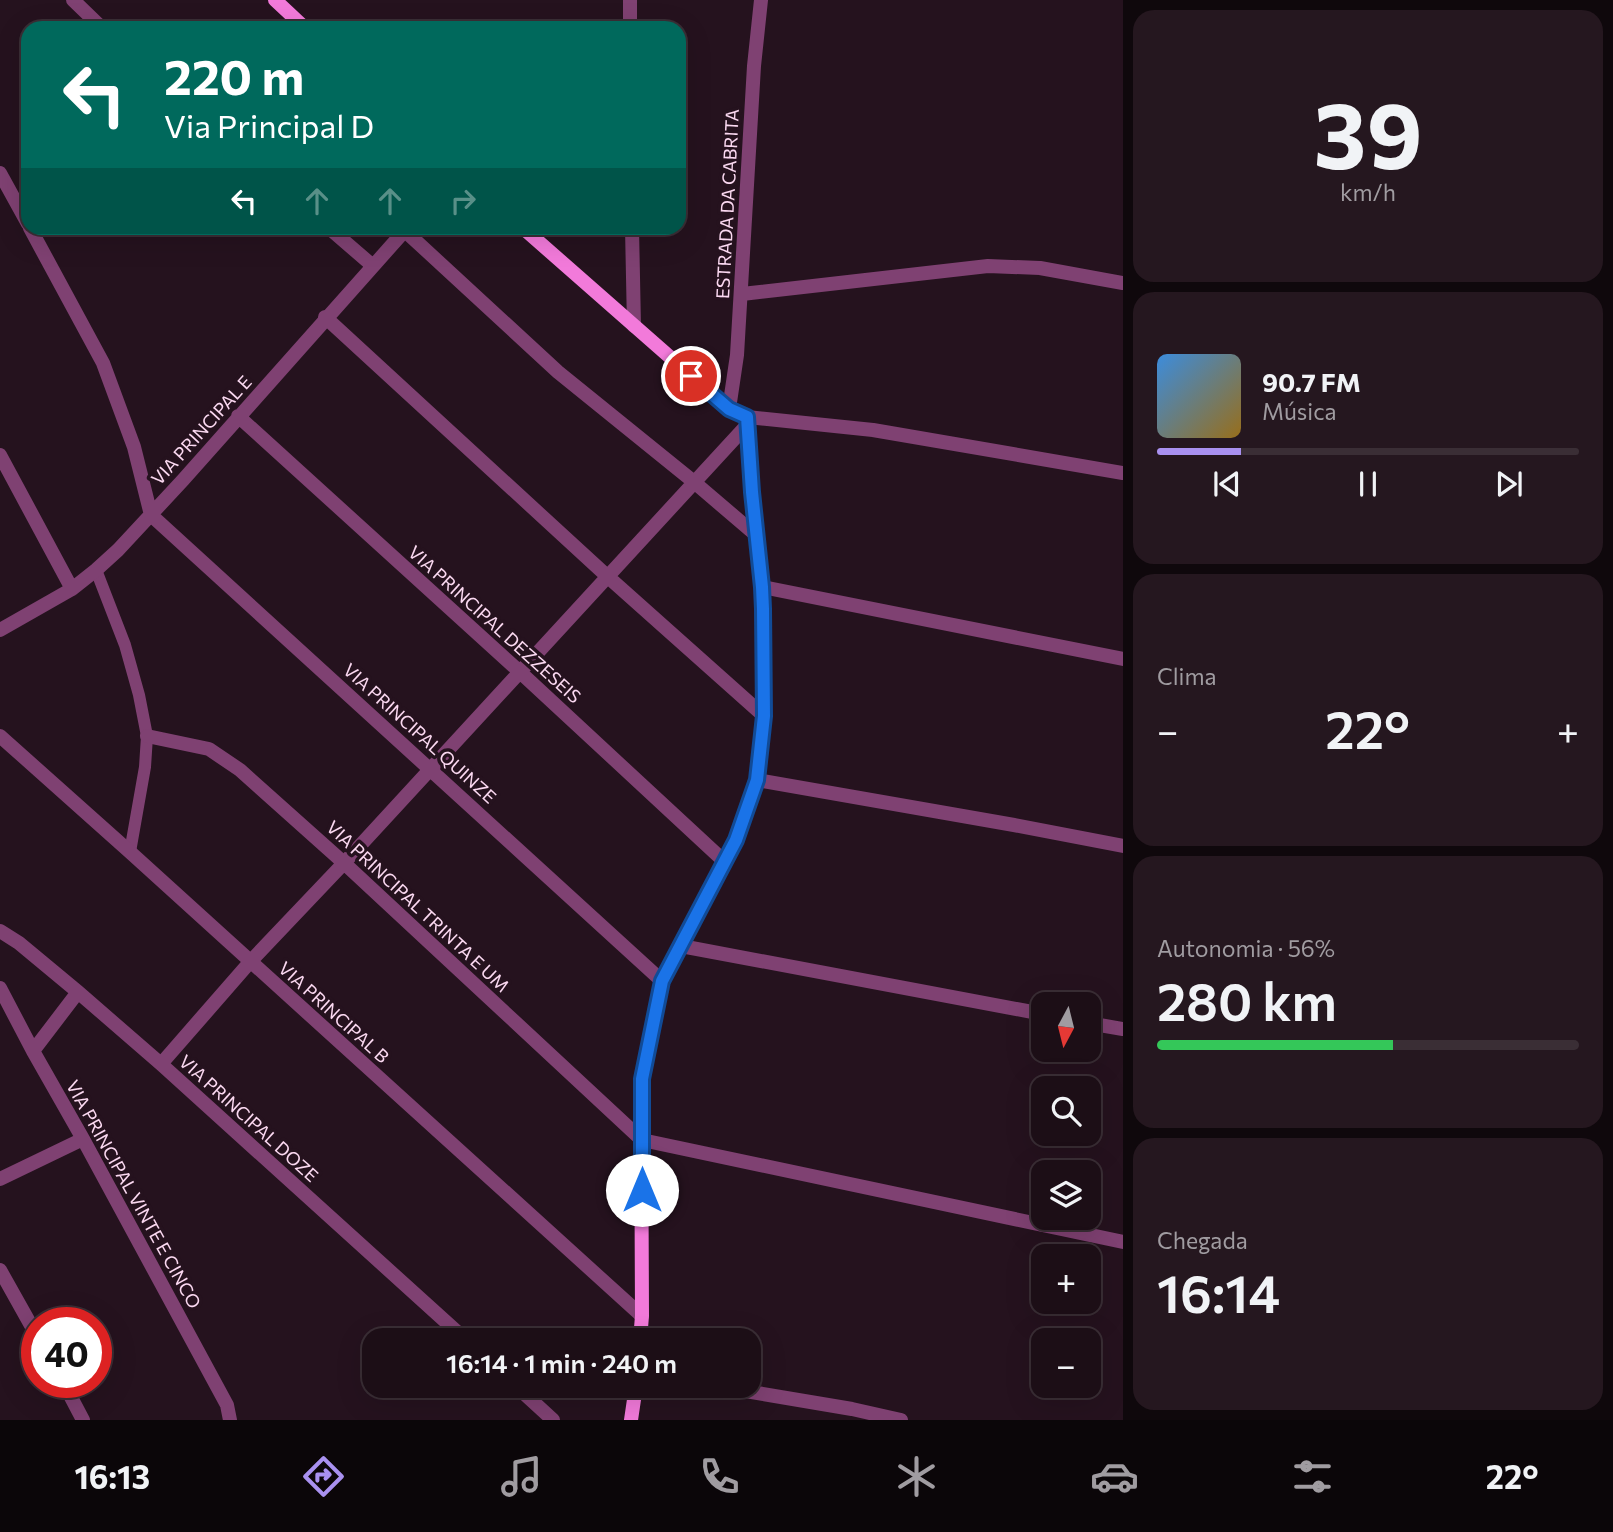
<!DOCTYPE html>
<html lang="pt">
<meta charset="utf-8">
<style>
body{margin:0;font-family:Commissioner,sans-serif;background:#25171f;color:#f1f3f6;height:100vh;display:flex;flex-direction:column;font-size:26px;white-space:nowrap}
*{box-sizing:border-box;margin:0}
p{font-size:23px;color:#a09ca1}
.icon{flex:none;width:38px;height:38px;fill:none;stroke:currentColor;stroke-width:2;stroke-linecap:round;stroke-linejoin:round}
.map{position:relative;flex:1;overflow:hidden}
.panel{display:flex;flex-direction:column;gap:10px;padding:10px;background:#0f080c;width:490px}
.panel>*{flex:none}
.hud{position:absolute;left:21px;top:21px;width:665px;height:214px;border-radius:21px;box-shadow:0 7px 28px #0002,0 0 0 2px #3a2e35;background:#00695c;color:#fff;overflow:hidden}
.needle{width:46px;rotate:187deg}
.controls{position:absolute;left:1031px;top:992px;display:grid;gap:14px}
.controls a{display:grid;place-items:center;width:70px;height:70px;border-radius:14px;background:#1c0e16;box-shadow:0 7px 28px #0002,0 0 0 2px #3a2e35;font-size:35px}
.speed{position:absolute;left:21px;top:1307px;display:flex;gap:14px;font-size:35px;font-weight:700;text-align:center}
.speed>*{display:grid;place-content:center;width:91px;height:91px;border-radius:50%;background:#1c0e16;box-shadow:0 7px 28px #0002,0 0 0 2px #3a2e35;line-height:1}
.speed .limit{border:10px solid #d22;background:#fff;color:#111}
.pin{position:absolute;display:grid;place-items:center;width:60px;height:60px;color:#fff;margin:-30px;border:4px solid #fff;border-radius:50%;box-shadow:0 2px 7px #0007}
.me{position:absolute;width:77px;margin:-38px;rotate:0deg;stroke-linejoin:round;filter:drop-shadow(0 0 5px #0008)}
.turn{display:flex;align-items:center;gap:24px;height:147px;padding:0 28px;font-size:32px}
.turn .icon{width:91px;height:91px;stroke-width:2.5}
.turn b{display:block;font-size:49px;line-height:60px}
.lanes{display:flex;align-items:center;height:66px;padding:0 28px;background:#0003;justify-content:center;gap:35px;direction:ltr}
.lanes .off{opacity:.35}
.big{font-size:52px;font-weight:600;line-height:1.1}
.panel .widget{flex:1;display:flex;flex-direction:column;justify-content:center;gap:10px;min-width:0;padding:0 24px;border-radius:21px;background:#25171f}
.panel .dial{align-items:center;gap:0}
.dial b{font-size:91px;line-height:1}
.song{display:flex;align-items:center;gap:21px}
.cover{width:84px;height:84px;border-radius:10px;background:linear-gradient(135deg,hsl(210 70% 55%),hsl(40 70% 35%))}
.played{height:7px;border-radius:4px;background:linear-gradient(90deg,#a991f0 20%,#3a2e35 20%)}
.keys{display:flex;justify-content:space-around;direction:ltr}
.heat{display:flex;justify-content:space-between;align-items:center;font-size:38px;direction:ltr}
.charge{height:10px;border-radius:5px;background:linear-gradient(90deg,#34c759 56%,#3a2e35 0)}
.trip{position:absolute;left:362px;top:1328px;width:399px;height:70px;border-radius:21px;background:#1c0e16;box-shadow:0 7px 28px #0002,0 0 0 2px #3a2e35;font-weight:600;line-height:70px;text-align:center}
.tab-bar{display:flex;height:112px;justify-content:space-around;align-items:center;background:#0b0609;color:#a09ca1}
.tab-bar .icon{width:49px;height:49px}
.tab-bar .active{color:#a991f0}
.tab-bar b{font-size:32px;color:#f1f3f6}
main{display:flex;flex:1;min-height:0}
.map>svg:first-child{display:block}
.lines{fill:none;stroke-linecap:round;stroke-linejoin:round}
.lane{stroke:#7f4172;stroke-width:12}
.street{stroke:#7f4172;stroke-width:14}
.secondary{stroke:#f27ada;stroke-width:14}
.route-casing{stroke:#114b97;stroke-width:18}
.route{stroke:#1a73e8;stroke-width:12}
.labels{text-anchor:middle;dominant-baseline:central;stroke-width:7;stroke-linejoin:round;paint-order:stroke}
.street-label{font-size:18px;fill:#fbd9f1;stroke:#25121e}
</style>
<main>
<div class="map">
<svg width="1123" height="1420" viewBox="0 0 1123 1420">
<rect width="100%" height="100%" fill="#25121e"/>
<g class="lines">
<path class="lane" d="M96 570 125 645 139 695 147 736 145 767 130 852"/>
<path class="street" d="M73 0 102 28
M630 28V0
M0 173 28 224
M30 228 103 363 134 447 151 515 662 981
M329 228 373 266
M632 228 634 326
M404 230 558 372 694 482 756 535
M742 294 988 266 1040 268 1123 283
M325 317 607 576 764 716
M729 409 737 355 754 66 761 0
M238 416 520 672 725 862
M747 417 873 430 1123 473
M0 455 72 589
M763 587 1123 659
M0 630 72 589 96 570 118 550 183 480 407 228
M0 736 130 852 642 1316
M147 736 209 749 240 770 344 863 642 1140 1123 1242
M757 780 1014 825 1123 846
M0 931 19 943 78 992 161 1064 466 1340
M681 946 1043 1014
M0 988 33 1051 83 1139 227 1405 230 1420
M1088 1023 1123 1029
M33 1051 78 992
M161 1064 250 962 344 863 748 424
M0 1179 83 1139
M0 1270 37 1336
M63 1382 83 1420
M516 1386 553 1420
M716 1386 852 1409 901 1420"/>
<path class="secondary" d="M275 0 305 28
M523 228 729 409 747 417 756 535 763 587 764 652V716L757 780 736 840 662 981 641 1079 642 1316 640 1340
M631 1420 636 1386"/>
</g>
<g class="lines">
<defs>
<path id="route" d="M642 1190V1079L662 981 736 840 757 780 764 716 763 609 762 587 752 492 747 417 729 409 691 376"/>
</defs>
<use href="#route" class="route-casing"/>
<use href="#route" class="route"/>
</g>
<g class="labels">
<g class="street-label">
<text transform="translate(727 204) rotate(-87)">ESTRADA DA CABRITA</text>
<text transform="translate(201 430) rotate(-48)">VIA PRINCIPAL E</text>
<text transform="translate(495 624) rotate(42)">VIA PRINCIPAL DEZZESEIS</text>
<text transform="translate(420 733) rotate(42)">VIA PRINCIPAL QUINZE</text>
<text transform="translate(418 906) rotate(43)">VIA PRINCIPAL TRINTA E UM</text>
<text transform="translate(334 1012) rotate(42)">VIA PRINCIPAL B</text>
<text transform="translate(249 1118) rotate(42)">VIA PRINCIPAL DOZE</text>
<text transform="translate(134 1194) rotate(61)">VIA PRINCIPAL VINTE E CINCO</text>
</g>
</g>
</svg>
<div class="controls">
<a><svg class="needle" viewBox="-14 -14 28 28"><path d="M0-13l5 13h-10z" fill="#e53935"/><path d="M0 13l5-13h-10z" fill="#a09ca1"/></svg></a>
<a><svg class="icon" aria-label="search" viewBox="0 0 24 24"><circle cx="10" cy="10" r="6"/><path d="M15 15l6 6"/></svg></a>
<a><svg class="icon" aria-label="layers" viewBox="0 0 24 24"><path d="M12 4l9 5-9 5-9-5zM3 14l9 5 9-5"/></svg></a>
<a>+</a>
<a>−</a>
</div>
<div class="speed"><div class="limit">40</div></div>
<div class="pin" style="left:691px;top:376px;background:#d93025"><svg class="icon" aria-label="arrive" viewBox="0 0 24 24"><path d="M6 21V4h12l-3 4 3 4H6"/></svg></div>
<svg class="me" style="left:642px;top:1190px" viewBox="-20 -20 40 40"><circle r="19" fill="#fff"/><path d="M0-13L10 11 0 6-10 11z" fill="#1a73e8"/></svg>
<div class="trip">16:14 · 1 min · 240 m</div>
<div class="hud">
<div class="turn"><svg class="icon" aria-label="left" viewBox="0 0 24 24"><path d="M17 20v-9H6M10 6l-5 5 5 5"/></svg><div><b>220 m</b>Via Principal D</div></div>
<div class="lanes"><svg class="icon" aria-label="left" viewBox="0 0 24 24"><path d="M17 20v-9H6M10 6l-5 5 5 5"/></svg><svg class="icon off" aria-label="ahead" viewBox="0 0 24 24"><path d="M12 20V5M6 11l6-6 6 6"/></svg><svg class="icon off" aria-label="ahead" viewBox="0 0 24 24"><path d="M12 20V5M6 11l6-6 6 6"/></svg><svg class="icon off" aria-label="right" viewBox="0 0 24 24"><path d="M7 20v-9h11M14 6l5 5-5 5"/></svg></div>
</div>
</div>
<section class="panel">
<div class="widget dial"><b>39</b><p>km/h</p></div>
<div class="widget">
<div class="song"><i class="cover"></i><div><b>90.7 FM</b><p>Música</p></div></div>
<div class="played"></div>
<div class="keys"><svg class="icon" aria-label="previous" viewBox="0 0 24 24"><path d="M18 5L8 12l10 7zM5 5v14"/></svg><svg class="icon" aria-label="pause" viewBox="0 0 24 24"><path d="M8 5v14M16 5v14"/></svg><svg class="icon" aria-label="next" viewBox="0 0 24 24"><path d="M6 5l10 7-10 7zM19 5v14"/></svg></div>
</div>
<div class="widget"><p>Clima</p>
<div class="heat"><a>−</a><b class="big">22°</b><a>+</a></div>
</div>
<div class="widget"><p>Autonomia · 56%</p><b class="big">280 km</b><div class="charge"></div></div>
<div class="widget"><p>Chegada</p><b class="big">16:14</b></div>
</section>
</main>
<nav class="tab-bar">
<b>16:13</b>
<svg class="icon active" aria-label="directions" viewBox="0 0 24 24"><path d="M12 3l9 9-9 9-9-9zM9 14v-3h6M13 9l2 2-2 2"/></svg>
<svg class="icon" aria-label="music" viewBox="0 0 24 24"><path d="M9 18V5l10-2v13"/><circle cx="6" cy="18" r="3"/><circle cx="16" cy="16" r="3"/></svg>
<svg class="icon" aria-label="phone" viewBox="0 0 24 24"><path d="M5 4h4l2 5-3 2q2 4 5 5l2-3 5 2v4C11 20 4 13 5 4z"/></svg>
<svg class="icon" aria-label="climate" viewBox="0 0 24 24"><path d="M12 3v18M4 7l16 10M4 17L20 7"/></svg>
<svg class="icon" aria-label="car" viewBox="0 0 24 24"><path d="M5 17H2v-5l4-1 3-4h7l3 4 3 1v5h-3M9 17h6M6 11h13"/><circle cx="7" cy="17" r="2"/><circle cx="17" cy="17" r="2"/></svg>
<svg class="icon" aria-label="filters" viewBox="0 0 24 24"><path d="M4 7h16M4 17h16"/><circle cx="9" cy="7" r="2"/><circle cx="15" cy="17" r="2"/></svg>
<b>22°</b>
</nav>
